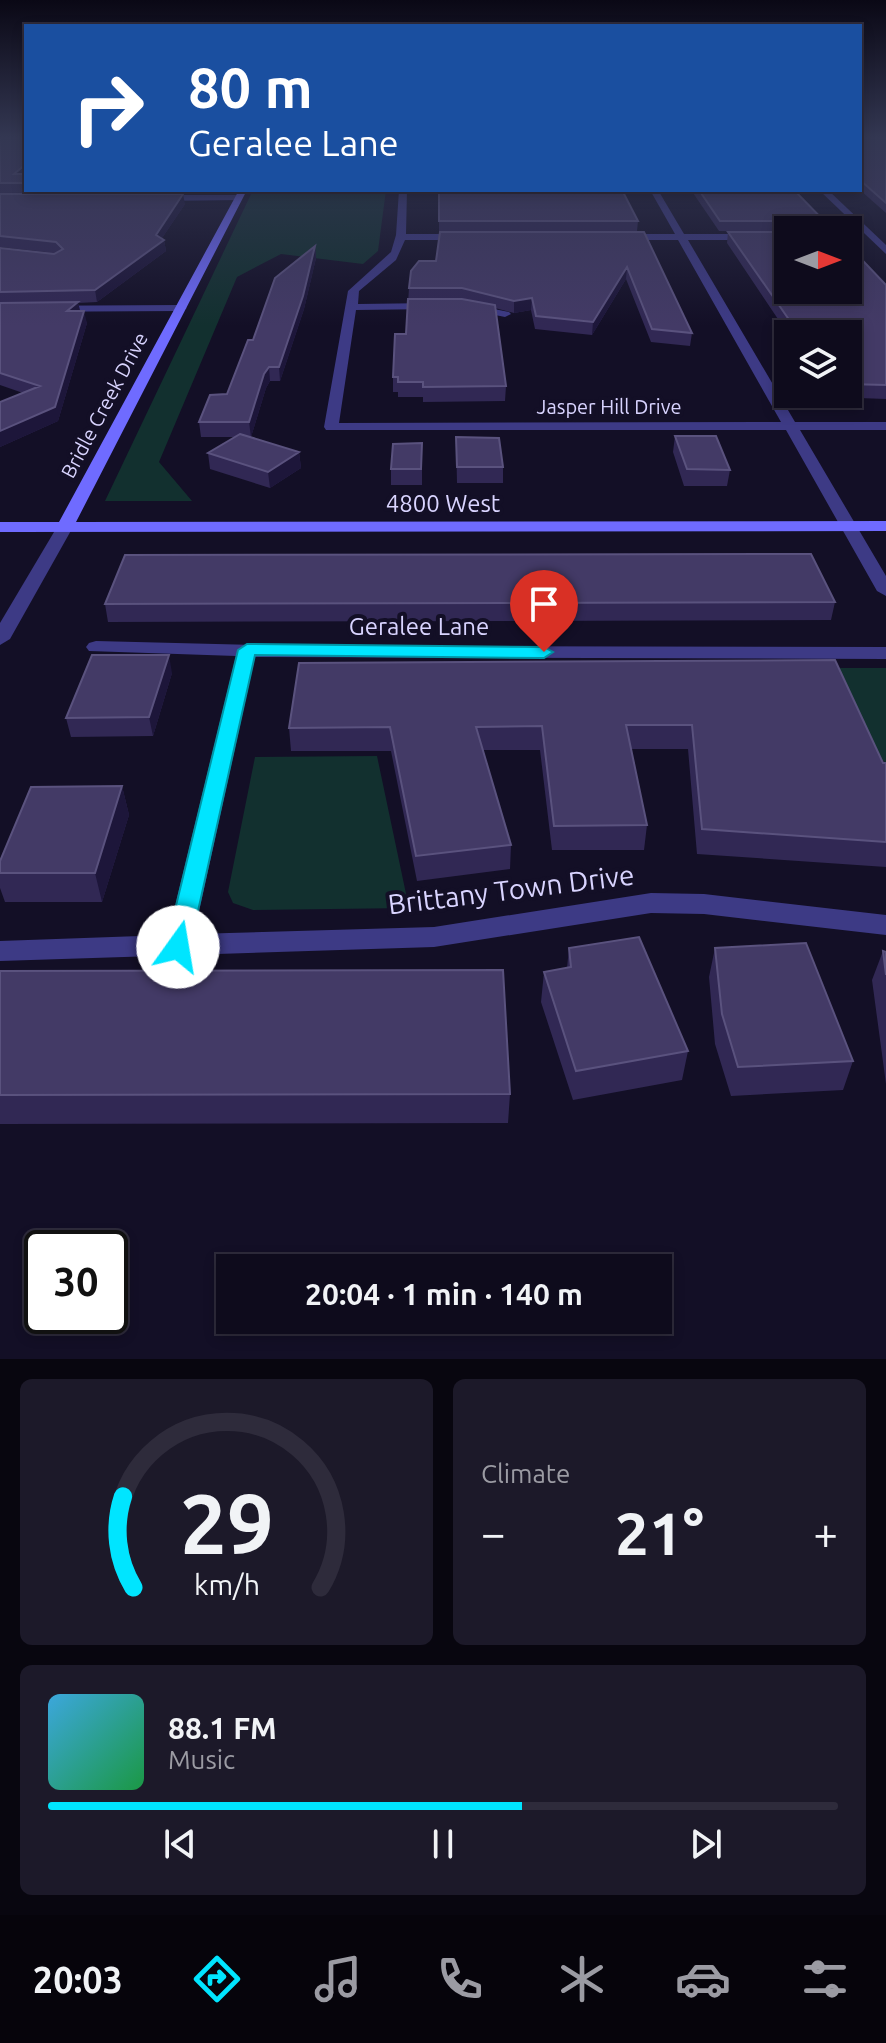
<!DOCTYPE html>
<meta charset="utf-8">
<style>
body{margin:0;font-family:Ubuntu,sans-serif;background:#1c1929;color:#f1f3f6;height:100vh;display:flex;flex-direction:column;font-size:30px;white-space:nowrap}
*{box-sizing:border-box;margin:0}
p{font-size:26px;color:#9b9ba3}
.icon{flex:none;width:44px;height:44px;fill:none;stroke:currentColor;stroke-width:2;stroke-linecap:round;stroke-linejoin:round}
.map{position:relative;height:1359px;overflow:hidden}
.sheet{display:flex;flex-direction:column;gap:20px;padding:20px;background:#08060f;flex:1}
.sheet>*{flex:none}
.banner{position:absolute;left:24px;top:24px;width:838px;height:168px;border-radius:0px;box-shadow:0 4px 12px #0003,0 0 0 2px #2e2b3b;background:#1a4fa0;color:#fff;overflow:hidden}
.needle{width:52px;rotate:90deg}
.fabs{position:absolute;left:774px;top:216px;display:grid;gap:16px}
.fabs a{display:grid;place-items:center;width:88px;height:88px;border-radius:0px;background:#0e0b1c;box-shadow:0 4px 12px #0003,0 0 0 2px #2e2b3b;font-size:40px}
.speed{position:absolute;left:24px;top:1230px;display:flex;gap:16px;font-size:40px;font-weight:700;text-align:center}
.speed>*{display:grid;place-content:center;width:104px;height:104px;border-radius:50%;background:#0e0b1c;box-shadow:0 4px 12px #0003,0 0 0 2px #2e2b3b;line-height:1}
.speed .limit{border:4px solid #111;border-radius:12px;background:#fff;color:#111}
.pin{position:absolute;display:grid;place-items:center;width:68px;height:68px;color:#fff;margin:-82px -34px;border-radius:50% 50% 50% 0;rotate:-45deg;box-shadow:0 0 8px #0007}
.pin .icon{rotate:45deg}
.me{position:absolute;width:88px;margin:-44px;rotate:13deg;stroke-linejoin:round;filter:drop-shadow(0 0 6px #0008)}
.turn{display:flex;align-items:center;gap:28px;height:168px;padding:0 32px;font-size:36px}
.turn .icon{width:104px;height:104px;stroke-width:2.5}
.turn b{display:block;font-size:56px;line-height:68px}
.big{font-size:60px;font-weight:700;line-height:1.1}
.sheet .widget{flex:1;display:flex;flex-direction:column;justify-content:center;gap:12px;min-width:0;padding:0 28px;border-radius:12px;background:#1c1929}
.sheet .dial{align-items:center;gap:0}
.dial svg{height:208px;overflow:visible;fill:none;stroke:#2e2b3b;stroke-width:7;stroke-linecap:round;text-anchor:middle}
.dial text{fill:#f1f3f6;stroke:none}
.song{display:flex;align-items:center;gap:24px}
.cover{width:96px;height:96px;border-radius:12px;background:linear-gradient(135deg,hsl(200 70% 55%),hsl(140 70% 35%))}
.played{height:8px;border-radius:4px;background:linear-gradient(90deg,#00e5ff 60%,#2e2b3b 60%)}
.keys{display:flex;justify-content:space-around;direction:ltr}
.heat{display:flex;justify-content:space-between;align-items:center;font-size:44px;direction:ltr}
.sheet .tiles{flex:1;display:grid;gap:20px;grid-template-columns:1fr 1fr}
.widget:last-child{grid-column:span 2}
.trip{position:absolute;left:216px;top:1254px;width:456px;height:80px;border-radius:0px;background:#0e0b1c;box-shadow:0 4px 12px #0003,0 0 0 2px #2e2b3b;font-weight:700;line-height:80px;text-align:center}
.tabs{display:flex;height:128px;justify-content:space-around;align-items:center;background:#06040b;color:#9b9ba3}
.tabs .icon{width:56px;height:56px}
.tabs .active{color:#00e5ff}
.tabs b{font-size:36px;color:#f1f3f6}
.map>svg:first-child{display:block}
.green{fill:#12302f}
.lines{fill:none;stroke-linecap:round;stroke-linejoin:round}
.street{fill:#3d3a85;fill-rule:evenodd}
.secondary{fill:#6f6bff;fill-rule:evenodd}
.wall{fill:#312854}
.shaded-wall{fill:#1d163a}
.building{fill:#433a66;stroke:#5a527e;stroke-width:2}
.route{fill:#00e5ff;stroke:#0095a6;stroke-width:2}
.labels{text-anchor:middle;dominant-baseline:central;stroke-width:8;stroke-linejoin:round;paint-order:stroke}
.far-street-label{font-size:20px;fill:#d9d4ff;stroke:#130f26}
.street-label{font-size:24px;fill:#d9d4ff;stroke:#130f26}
.near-street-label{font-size:28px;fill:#d9d4ff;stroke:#130f26}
</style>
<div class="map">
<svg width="886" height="1359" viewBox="0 0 886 1359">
<rect width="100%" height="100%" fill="#130f26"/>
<path class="green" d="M253 190H386L378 251 363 264 281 254 237 277 159 462 192 501H105Z
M834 668H886V763L867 748Z
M377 756 409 908 253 910 233 903 228 892 255 757Z"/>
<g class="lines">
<path class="street" d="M399 190H407L406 234H464L469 237 464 240H405L396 260 359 291 358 304 434 303 440 306 434 309 356 310 339 423 781 422 678 240H620L615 237 620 234H675L650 190H658L684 234H788V240H688L795 422H886V430H800L886 576V596L877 591 786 430H326L324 427 348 291 391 252 396 235Z
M819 190H828L886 245V254Z
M239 195 242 200 156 201 152 198 156 195Z
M469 304 509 312 511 314 505 317 465 309 463 307Z
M0 306 181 305 187 308 181 311 0 312Z
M65 522 73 527 10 639 0 645V623L57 527Z
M96 641 296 646 886 647V659L255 657 194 934 434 927 651 893 704 894 886 915V935L704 914 651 913 434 947 0 961V941L168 935 236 656 89 651 86 647 89 643Z"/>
<path class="secondary" d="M239 190H247L76 522 886 521V531L0 532V522H59Z"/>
</g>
<path class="wall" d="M0 136H26V190H196L193 192 0 193Z
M860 136H886V213L860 190Z
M691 190H794L833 230H788V232L719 231Z
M439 192 638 221 637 231H439Z
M0 194 185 204 162 238 164 240 166 251 97 302 78 303 80 311 87 323 58 421 0 447V402L23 393 0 385V248L55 253 0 247Z
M644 232 692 333 690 346 651 342 626 279 592 335 535 329 531 310 514 313 495 308 506 386 505 401 423 402V397H398V392H393V377L406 334 409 288 436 261Z
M728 232 886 285V399L831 397 829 394H848V334H788L727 243Z
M315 246 316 258 304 309 280 381H270L266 388 251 437H248L299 452 301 468 270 488 210 469 208 453 236 437H201L199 422 227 394Z
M675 436 730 470 727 486H684L673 452Z
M456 437 503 467V483H457Z
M422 443V485H391V469Z
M835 602 831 620 108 622 105 604Z
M835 660 883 763H886V867L697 854 688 749H631L647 825 644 850H552L540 750H483L511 845 510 869 417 881 391 751H291L289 728Z
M172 673 153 736 71 737 66 718Z
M122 786 129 815 102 902H5L0 888V861Z
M569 948 688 1051 682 1080 573 1100 541 1002 544 972 567 968Z
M715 948 853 1061 843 1090 731 1096 715 1044 709 977Z
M883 951 886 952V1084L872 980Z
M0 971 510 1094 508 1123 0 1124Z"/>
<path class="shaded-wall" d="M26 164V175L16 184 14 174Z
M183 194 185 204 158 244 164 240 166 251 97 302 95 290 156 235Z
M315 246 316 258 304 309 280 381 279 367Z
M627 267 626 279 592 335 593 322Z
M532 298 531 310 514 313V301Z
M78 302 81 315 67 311Z
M84 311 87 323 58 421 0 447V431L55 407Z
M269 367 270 381 266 388 251 437 249 422 264 374Z
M299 452 301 468 270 488 268 472Z
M169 655 172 673 153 736 149 717Z
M122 786 129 815 102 902 95 873Z"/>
<path class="building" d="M0 136H26V164L14 174H26V183H0Z
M860 136H886V203L860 180Z
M452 190H622L638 221H439V192Z
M699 190H794L833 230H790L792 221H720Z
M0 194H183L156 235 164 240 95 290 0 292V248L54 254 63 249 56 242 0 236Z
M440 232H644L692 333 652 329 627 267 593 322 536 316 532 298 514 301 462 288H409L411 271 419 261H436Z
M728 232H788V290H848V245L886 285V385L848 384V334H799Z
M315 246 303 296 279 367H269L264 374 249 422H199L210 395 227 394 248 340H253L275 278Z
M408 299H462L495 305 506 386 423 387V382H398V377H393L395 334H406Z
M78 302 67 311H84L55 407 0 431V402L40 386 0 373V303Z
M240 434 299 452 268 472 208 453Z
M675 436H716L730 470 687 469Z
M456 437 499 438 503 467H457Z
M422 443 421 469H391L393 444Z
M811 554 835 602 105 604 125 555Z
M92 655H169L149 717 66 718Z
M835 660 883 763H886V842L702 829 692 725H626L647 825 554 826 542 726 476 727 511 845 416 856 390 727 289 728 299 663Z
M122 786 95 873H0V861L31 787Z
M639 937 688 1051 576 1071 544 972 571 967 569 948Z
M806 943 853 1061 738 1067 722 1014 715 948Z
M883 951 886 952V975Z
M503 970 510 1094 0 1095V971Z"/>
<linearGradient id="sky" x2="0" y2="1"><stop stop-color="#0a0815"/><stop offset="0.42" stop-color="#333752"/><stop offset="1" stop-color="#333752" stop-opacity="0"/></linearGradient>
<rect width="886" height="326" fill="url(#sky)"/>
<path class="route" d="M247 644 544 647 553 652 544 658 255 655 190 947 187 953H170L166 947 238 650Z"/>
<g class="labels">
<g class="far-street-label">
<text transform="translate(104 405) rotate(-62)">Bridle Creek Drive</text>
<text x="609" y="406">Jasper Hill Drive</text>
</g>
<g class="street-label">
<text x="443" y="503">4800 West</text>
<text x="419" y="626">Geralee Lane</text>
</g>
<g class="near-street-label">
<text transform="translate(511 889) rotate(-7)">Brittany Town Drive</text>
</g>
</g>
</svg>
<div class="fabs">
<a><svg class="needle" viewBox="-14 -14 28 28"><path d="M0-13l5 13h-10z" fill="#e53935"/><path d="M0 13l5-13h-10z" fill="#9b9ba3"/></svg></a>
<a><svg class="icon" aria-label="layers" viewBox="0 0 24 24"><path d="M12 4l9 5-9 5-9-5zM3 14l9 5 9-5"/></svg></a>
</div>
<div class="speed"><div class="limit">30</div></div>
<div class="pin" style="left:544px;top:652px;background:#d93025"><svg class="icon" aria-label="arrive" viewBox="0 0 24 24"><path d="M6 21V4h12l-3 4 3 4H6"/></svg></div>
<svg class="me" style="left:178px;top:947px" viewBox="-20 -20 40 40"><circle r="19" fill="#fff"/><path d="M0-13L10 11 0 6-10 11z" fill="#00e5ff"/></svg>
<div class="trip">20:04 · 1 min · 140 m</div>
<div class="banner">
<div class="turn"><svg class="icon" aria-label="right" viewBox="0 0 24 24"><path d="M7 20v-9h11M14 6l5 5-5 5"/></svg><div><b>80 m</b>Geralee Lane</div></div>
</div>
</div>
<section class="sheet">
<div class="tiles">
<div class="widget dial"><svg viewBox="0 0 100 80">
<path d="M14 69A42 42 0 1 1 86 69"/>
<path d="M14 69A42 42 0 0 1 10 34" stroke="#00e5ff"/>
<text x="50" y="56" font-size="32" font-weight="700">29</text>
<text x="50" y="72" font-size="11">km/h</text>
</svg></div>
<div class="widget"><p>Climate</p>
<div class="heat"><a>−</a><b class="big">21°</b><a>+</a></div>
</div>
<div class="widget">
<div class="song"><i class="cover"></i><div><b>88.1 FM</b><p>Music</p></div></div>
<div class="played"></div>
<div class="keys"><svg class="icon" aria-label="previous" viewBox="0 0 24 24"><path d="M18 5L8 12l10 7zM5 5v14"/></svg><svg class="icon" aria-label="pause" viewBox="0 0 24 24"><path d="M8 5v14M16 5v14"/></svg><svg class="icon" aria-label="next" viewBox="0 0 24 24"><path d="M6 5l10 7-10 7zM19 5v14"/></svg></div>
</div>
</div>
</section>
<nav class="tabs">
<b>20:03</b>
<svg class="icon active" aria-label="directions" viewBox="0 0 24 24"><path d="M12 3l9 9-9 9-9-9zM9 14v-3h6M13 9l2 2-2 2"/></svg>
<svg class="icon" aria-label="music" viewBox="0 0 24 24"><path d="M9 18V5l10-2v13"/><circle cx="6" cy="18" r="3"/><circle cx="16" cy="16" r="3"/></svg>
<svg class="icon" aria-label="phone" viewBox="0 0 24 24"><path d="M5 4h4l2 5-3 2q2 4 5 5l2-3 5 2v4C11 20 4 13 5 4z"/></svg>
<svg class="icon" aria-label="climate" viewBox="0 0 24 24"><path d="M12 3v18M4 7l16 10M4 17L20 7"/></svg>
<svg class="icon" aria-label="car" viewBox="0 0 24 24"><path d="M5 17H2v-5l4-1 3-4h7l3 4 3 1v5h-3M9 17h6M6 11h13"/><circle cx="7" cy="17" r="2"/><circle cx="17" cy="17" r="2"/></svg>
<svg class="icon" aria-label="filters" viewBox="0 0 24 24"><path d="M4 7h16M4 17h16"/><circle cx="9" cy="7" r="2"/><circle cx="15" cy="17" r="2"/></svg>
</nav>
